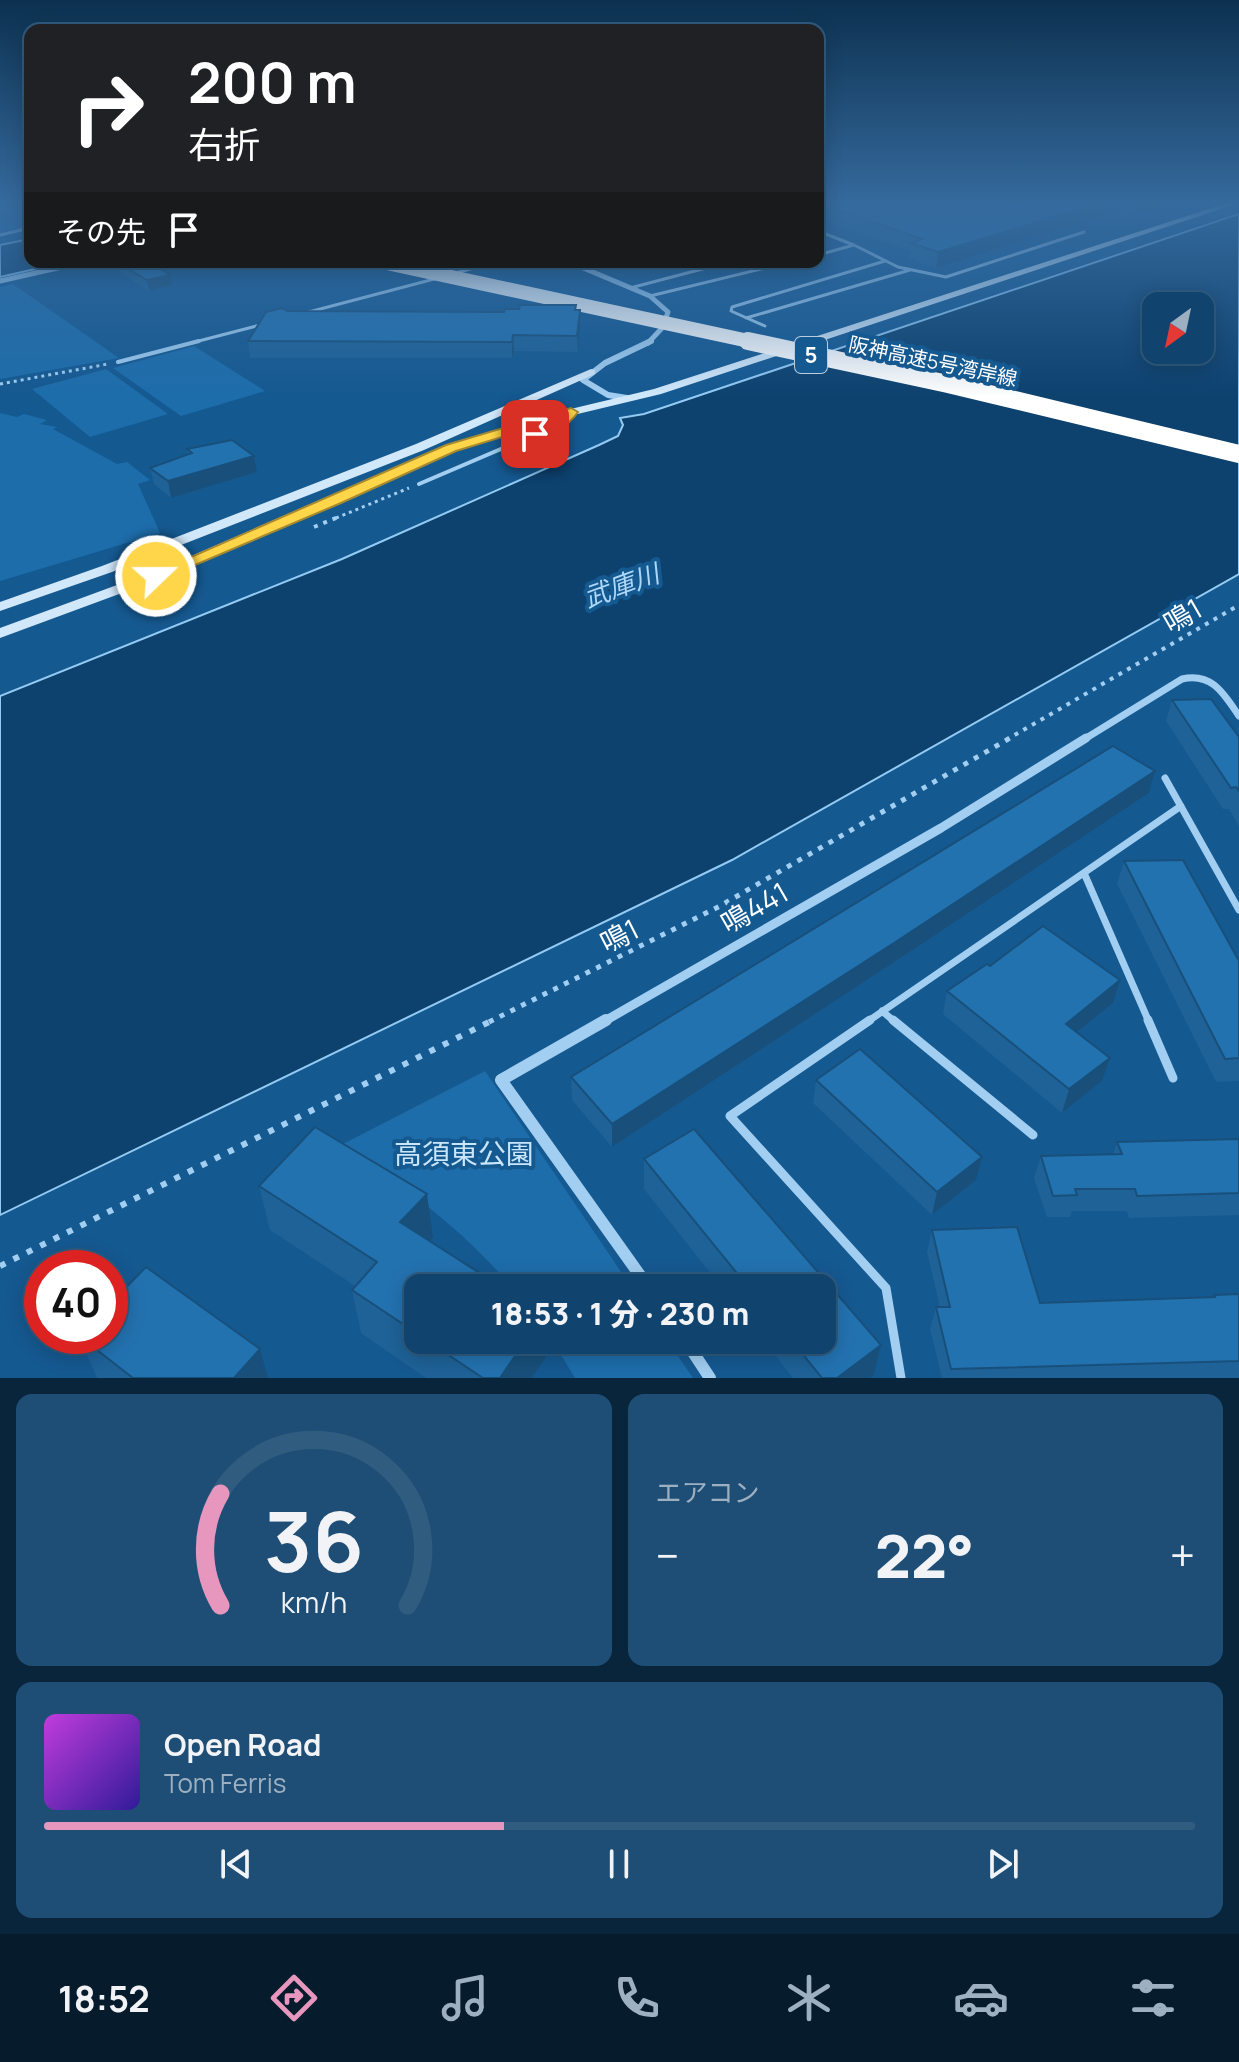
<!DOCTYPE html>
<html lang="ja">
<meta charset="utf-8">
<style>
body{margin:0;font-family:Manrope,"Noto Sans JP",sans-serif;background:#1e4e75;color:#f1f3f6;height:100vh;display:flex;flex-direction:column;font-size:30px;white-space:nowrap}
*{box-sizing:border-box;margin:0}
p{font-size:26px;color:#9cb0c2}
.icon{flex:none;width:44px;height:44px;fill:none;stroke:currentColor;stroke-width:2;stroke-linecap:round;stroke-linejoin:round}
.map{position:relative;height:1378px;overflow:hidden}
.details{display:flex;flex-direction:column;gap:16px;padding:16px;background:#09253c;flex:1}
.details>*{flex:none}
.hud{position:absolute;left:24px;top:24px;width:800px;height:244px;border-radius:16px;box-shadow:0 4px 20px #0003,0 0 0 2px #305c80;background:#202124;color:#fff;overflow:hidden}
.needle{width:52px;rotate:213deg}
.controls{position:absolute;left:1142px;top:292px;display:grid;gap:16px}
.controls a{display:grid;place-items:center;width:72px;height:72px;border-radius:16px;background:#10436d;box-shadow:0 4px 20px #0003,0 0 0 2px #305c80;font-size:40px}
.speed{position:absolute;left:24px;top:1250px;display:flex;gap:16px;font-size:40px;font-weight:700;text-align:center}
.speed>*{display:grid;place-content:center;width:104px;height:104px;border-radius:50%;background:#10436d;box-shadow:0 4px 20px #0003,0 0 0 2px #305c80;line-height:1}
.speed .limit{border:12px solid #d22;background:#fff;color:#111}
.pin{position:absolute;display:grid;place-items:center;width:68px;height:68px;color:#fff;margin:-34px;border-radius:16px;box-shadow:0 4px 12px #0006}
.me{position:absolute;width:88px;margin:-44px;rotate:68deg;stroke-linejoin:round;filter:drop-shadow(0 0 6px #0008)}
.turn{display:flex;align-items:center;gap:28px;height:168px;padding:0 32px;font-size:36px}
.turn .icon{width:104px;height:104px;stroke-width:2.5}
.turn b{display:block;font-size:56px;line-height:68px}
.then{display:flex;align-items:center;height:76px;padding:0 32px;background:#0003;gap:16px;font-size:30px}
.big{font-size:60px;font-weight:800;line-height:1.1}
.details .card{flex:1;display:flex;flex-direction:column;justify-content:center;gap:12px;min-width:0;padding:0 28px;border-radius:16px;background:#1e4e75}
.details .dial{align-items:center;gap:0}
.dial svg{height:208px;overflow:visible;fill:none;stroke:#305c80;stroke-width:7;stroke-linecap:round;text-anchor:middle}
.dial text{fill:#f1f3f6;stroke:none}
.song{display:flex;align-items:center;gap:24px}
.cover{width:96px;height:96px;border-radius:12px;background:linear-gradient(135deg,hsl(290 70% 55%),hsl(250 70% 35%))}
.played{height:8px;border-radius:4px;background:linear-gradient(90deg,#e797bd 40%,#305c80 40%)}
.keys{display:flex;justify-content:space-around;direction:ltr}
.heat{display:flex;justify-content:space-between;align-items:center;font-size:44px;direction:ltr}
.details .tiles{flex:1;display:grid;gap:16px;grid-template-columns:1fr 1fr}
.card:last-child{grid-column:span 2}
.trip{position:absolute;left:404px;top:1274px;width:432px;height:80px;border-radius:16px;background:#10436d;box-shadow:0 4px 20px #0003,0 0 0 2px #305c80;font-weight:800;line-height:80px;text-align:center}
.tabs{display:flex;height:128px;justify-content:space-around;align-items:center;background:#061b2c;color:#9cb0c2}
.tabs .icon{width:56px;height:56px}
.tabs .selected{color:#e797bd}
.tabs b{font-size:36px;color:#f1f3f6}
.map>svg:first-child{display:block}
.green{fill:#1d6dab}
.water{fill:#0d416e;stroke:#94cbf3;stroke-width:2;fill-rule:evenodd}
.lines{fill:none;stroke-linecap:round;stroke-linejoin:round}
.path-far3{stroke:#a2cef1;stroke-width:3;stroke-dasharray:3 4;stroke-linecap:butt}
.path-far2{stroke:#a2cef1;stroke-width:4;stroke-dasharray:4 6;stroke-linecap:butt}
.path-far1{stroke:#a2cef1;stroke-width:5;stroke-dasharray:5 7;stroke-linecap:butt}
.path{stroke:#a2cef1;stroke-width:6;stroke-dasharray:6 9;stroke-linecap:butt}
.lane-far3{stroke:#a2cef1;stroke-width:3}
.lane-far2{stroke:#a2cef1;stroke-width:4}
.lane-far1{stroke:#a2cef1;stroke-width:7}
.lane{stroke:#a2cef1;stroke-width:9}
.street-far4{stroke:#a2cef1;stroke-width:5}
.street-far3{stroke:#a2cef1;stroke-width:6}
.street-far2{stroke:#a2cef1;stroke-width:7}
.street-far1{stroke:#a2cef1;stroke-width:9}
.street{stroke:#a2cef1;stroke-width:12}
.secondary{fill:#d1e8fb;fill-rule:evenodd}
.highway-bridge-far1{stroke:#fff;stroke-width:14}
.highway-bridge{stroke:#fff;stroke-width:18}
.wall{fill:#1e6297}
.shaded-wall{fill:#18507b}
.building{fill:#2372b0;stroke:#18507b;stroke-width:2}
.route{fill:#ffd54a;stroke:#a68a30;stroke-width:2}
.labels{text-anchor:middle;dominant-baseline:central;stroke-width:8;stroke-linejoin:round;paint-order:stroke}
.far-street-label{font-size:20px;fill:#fff;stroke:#155991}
.shield{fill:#155991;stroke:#b9cdde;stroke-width:2}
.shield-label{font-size:22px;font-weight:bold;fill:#fff}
.water-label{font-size:26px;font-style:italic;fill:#aed8f8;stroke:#155991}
.near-street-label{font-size:28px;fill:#fff;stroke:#155991}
.near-park-label{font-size:28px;fill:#c9e6fc;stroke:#155991}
</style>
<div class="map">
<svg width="1239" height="1378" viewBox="0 0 1239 1378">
<rect width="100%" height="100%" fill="#155991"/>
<path class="green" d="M0 204H30V228L0 234Z
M13 284 119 358 0 379V287Z
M194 346 265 391 181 416 113 368Z
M106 369 168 414 90 437 32 389Z
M0 413 17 417 24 414 47 420 40 424 57 427 53 429 117 464 127 462 150 480 138 484 160 533 0 581Z
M485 1071 632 1288H512C465 1230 403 1187 343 1144Z
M552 1340H667L693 1378H575Z"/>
<path class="water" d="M1239 214V574L732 860 0 1215V696L342 559 599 445 618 436 623 425 620 418 644 414ZM1156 306H1200V350H1156Z
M30 239V262H54L48 266 0 277V245Z"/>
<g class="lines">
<path class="path-far3" d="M0 384 108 364
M336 518 409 488"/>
<path class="path-far2" d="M314 527 341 516
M1006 740 1239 605"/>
<path class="path-far1" d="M489 1022 720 906 1010 738"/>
<path class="path" d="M0 1266 493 1020"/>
<path class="lane-far3" d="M818 231 854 245 818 255
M0 235 30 228
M854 245 898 267 946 277 1084 232
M452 274 495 262
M630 288 729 262
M650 296 790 262
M305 313 438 278
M746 318 910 270
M765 326 731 311 732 307 885 261
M191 343 264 324"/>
<path class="lane-far2" d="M118 362 199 341
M419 484 564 422 571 412"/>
<path class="lane-far1" d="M1165 778 1239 910
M1084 873 1149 1022
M882 1011 895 1022
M867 1022 1181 806"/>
<path class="lane" d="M870 1020 730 1116 886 1288 901 1378
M893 1020 1033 1135
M1148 1020 1173 1078"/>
<path class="street-far4" d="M569 262 650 296 668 312 663 327 648 343
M0 281 84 262"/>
<path class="street-far3" d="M627 398 608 395 583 380 605 363 651 341"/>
<path class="street-far2" d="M1083 740 1182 679C1212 672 1224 694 1239 716"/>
<path class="street-far1" d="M603 1022 941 828 1086 738"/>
<path class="street" d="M606 1020 501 1080 649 1288
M685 1340 710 1378"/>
<path class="secondary" d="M1224 204H1236L661 394 561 418 455 451 176 573 0 638V628L166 567 447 445 554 413 654 389Z
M591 369 595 370V374L424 450 112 572 0 611V602L102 566 416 444Z"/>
<path class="highway-bridge-far1" d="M382 262 758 343"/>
<path class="highway-bridge" d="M748 341 948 384 1239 454"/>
</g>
<path class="wall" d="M818 204H1168L1139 213 1108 204 1106 215 936 268 909 258 910 251 820 219 821 210H818Z
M118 263 172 285 149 291 121 273Z
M580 310V325L578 352 514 351 512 358H250L248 341 288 311 504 312Z
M187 449 254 456 257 472 171 498 154 484 150 468 188 454Z
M1172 700 1239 737V826L1229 809H1223L1166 721Z
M1155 771 1149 793 893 963 612 1147 572 1100 571 1077Z
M1124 861 1239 961V1081L1216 1082 1117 884Z
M990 966 1113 1003 1077 1033 1110 1058 1102 1081 1062 1113 943 1014 947 991Z
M816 1080 976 1180 932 1215 813 1103Z
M694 1129 881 1345 874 1375 870 1378H793L763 1340H822V1288H722L644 1189V1159Z
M1239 1139V1215L1129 1218 1127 1211H1072L1070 1217H1047L1034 1178 1041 1156 1113 1155 1117 1142Z
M259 1186 433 1238 430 1241 418 1288V1340H545L546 1357 532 1378H426L361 1333 352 1290 355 1286 270 1230Z
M932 1230 1040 1303 1213 1297 1214 1295 1239 1294V1378H942L930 1329 936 1307H940L927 1252Z
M79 1336 268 1378H97Z"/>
<path class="shaded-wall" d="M1098 204H1108L1106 215 936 268 938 252Z
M1141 204H1168L1139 213Z
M170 275 172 285 149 291 147 280Z
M580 310V325L578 352 577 336Z
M513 335 514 351 512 358V342Z
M254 456 257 472 171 498 168 481Z
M1155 771 1149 793 893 963 612 1147V1124Z
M1120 980 1113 1003 1059 1047 1066 1024Z
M1110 1058 1102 1081 1062 1113 1069 1089Z
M982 1157 976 1180 932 1215 937 1192Z
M427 1194 433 1238 407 1266 400 1222Z
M526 1340H545L546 1357 532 1378H500Z
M881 1345 874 1375 870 1378H837Z
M260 1349 268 1378H234Z"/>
<path class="building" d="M821 204H1098L938 252 911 243 922 239Z
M125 262H148L170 275 147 280 118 263Z
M520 305H576L575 310H580L577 336 513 335 512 342 248 341 266 312 282 308 288 311 504 312 505 309H519Z
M232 440 254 456 168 481 150 468 192 453 187 449Z
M1211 699 1239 737V791L1236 787 1231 788 1172 700Z
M1113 746 1155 771 897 941 612 1124 571 1077Z
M1183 860 1239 961V1058L1225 1059 1124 861Z
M1043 926 1120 980 1066 1024 1110 1058 1069 1089 947 991 987 964 990 966Z
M860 1049 982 1157 937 1192 816 1080Z
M315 1127 427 1194 400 1222 503 1288H418V1334L352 1290 377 1262 259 1186Z
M694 1129 881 1345 837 1378H822L791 1340H822V1288H749L644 1159Z
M1239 1139V1193L1137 1196 1135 1189H1075L1077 1195 1053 1196 1041 1156 1122 1154 1117 1142Z
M1017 1227 1040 1303 1215 1297 1214 1295 1239 1294V1361L951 1369 936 1307H950L932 1230Z
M146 1267 260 1349 234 1378H133L79 1336H110V1304Z
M426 1340H526L500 1378H483Z"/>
<linearGradient id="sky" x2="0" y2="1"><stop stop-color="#0c3150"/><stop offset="0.51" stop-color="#356a9d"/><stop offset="1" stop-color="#356a9d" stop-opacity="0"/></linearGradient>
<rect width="1239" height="397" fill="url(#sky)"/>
<path class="route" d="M571 408 578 412C569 425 543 445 529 434L557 420 456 451 341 503 162 579H150L148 576 446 445Z"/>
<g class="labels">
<g class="far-street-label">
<text transform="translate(933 361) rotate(12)">阪神高速5号湾岸線</text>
</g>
<rect class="shield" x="795" y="337" width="32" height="36" rx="6"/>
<g class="shield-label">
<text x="811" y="355">5</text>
</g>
<g class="water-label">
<text transform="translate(621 585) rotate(-20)">武庫川</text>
</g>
<g class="near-street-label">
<text transform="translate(1182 615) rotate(-30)">鳴1</text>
<text transform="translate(754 907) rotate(-30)">鳴441</text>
<text transform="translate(619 935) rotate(-27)">鳴1</text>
</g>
<g class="near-park-label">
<text x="464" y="1153">高須東公園</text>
</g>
</g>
</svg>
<div class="controls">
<a><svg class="needle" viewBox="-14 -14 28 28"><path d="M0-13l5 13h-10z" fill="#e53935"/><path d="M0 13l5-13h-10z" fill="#9cb0c2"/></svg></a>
</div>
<div class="speed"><div class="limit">40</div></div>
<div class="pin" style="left:535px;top:434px;background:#d93025"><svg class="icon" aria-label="arrive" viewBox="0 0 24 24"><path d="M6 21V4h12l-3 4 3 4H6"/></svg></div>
<svg class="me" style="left:156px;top:576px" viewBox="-20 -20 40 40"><circle r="17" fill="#ffd54a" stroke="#fff" stroke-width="3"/><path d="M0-11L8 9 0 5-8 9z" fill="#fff"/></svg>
<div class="trip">18:53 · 1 分 · 230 m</div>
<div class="hud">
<div class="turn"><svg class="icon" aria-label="right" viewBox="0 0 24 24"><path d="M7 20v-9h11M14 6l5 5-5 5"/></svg><div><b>200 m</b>右折</div></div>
<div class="then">その先<svg class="icon" aria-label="arrive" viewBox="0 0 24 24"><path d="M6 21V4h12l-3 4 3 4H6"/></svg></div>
</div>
</div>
<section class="details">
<div class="tiles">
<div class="card dial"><svg viewBox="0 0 100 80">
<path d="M14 69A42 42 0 1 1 86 69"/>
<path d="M14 69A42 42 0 0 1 14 26" stroke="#e797bd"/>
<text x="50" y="56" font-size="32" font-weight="700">36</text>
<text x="50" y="72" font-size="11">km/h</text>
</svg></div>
<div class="card"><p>エアコン</p>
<div class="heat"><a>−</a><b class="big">22°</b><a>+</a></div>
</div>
<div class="card">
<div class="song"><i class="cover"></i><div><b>Open Road</b><p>Tom Ferris</p></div></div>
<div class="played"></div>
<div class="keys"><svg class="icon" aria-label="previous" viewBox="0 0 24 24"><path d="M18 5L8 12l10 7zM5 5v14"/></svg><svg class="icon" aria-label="pause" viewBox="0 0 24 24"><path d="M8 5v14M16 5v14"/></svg><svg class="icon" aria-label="next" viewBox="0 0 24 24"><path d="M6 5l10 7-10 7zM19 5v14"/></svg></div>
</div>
</div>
</section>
<nav class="tabs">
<b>18:52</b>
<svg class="icon selected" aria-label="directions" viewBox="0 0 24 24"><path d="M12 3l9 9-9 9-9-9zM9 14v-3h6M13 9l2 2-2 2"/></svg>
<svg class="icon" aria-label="music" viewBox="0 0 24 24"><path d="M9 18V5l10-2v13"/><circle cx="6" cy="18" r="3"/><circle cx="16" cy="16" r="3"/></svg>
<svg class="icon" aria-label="phone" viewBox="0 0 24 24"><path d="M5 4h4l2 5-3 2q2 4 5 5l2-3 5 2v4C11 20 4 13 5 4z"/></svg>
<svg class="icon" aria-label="climate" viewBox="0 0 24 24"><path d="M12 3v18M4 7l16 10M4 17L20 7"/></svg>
<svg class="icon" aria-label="car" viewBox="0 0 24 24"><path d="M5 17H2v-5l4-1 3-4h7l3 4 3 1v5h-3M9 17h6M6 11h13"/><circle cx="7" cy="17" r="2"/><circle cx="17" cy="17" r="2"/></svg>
<svg class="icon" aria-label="filters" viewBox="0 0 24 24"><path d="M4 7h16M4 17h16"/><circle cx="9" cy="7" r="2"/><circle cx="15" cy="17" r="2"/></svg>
</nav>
